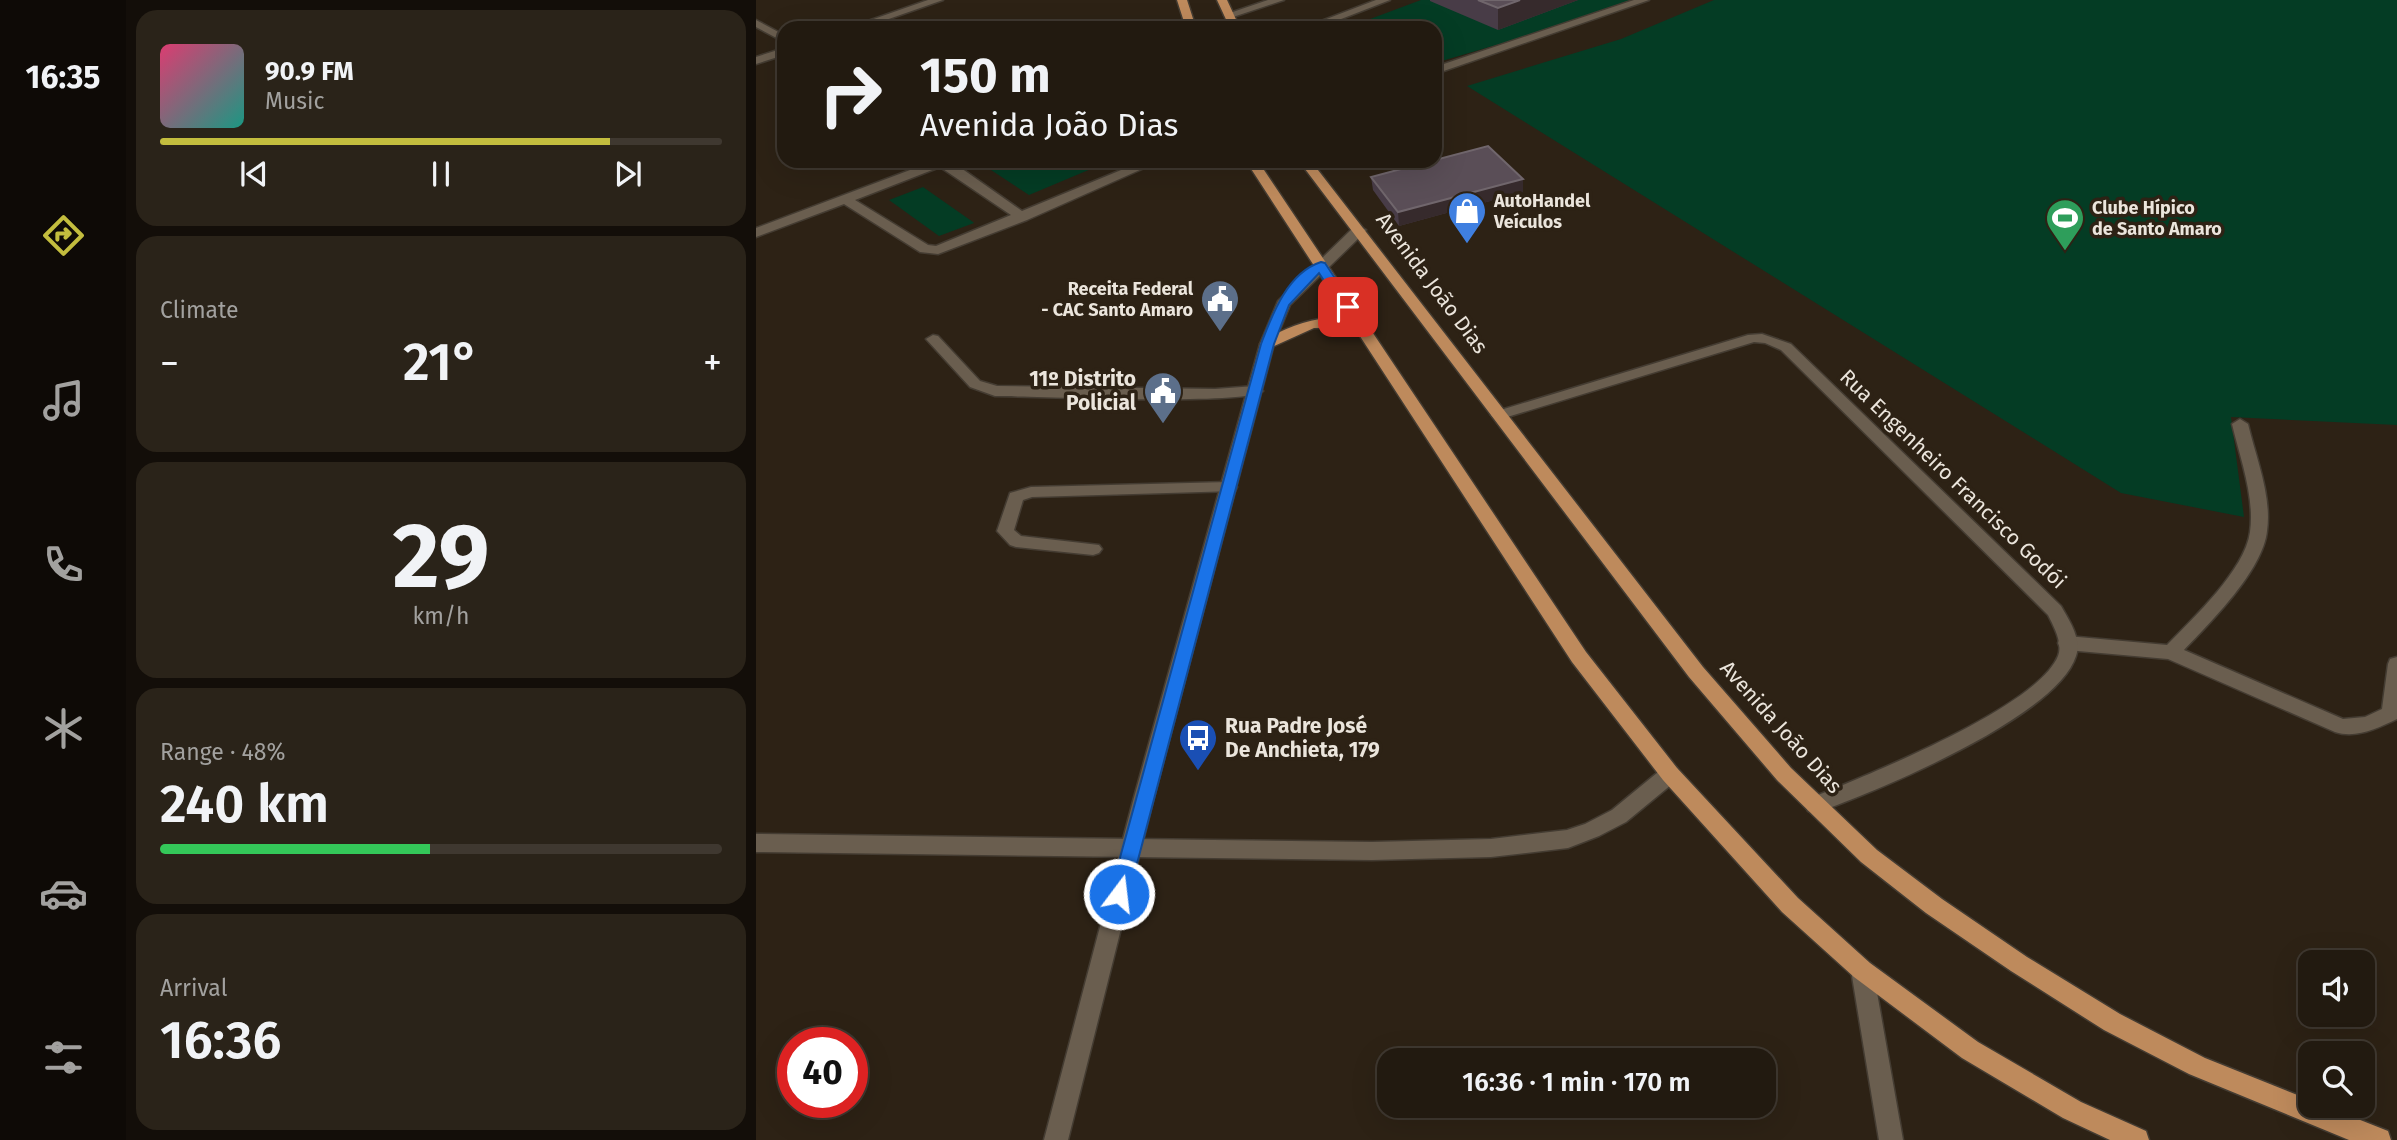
<!DOCTYPE html>
<meta charset="utf-8">
<style>
body{margin:0;font-family:"Fira Sans",sans-serif;background:#2a2319;color:#f1f3f6;height:100vh;display:flex;flex-direction:column;font-size:26px;white-space:nowrap}
*{box-sizing:border-box;margin:0}
p{font-size:23px;color:#a2a19f}
.icon{flex:none;width:38px;height:38px;fill:none;stroke:currentColor;stroke-width:2;stroke-linecap:round;stroke-linejoin:round}
.map{position:relative;flex:1;overflow:hidden}
.side{display:flex;flex-direction:column;gap:10px;padding:10px;background:#130e09;width:630px}
.side>*{flex:none}
.hud{position:absolute;left:21px;top:21px;width:665px;height:147px;border-radius:21px;box-shadow:0 7px 28px #0002,0 0 0 2px #3f3830;background:#221a10;color:#f1f3f6;overflow:hidden}
.buttons{position:absolute;left:1542px;top:950px;display:grid;gap:14px}
.buttons a{display:grid;place-items:center;width:77px;height:77px;border-radius:14px;background:#221a10;box-shadow:0 7px 28px #0002,0 0 0 2px #3f3830;font-size:35px}
.speed{position:absolute;left:21px;top:1027px;display:flex;gap:14px;font-size:35px;font-weight:700;text-align:center}
.speed>*{display:grid;place-content:center;width:91px;height:91px;border-radius:50%;background:#221a10;box-shadow:0 7px 28px #0002,0 0 0 2px #3f3830;line-height:1}
.speed .limit{border:10px solid #d22;background:#fff;color:#111}
.pin{position:absolute;display:grid;place-items:center;width:60px;height:60px;color:#fff;margin:-30px;border-radius:14px;box-shadow:0 4px 10px #0006}
.me{position:absolute;width:77px;margin:-38px;rotate:15deg;stroke-linejoin:round;filter:drop-shadow(0 0 5px #0008)}
.turn{display:flex;align-items:center;gap:24px;height:147px;padding:0 28px;font-size:32px}
.turn .icon{width:91px;height:91px;stroke-width:2.5}
.turn b{display:block;font-size:49px;line-height:60px}
.big{font-size:52px;font-weight:600;line-height:1.1}
.side .card{flex:1;display:flex;flex-direction:column;justify-content:center;gap:10px;min-width:0;padding:0 24px;border-radius:21px;background:#2a2319}
.side .dial{align-items:center;gap:0}
.dial b{font-size:91px;line-height:1}
.song{display:flex;align-items:center;gap:21px}
.cover{width:84px;height:84px;border-radius:10px;background:linear-gradient(135deg,hsl(340 70% 55%),hsl(170 70% 35%))}
.played{height:7px;border-radius:4px;background:linear-gradient(90deg,#c3bd3e 80%,#3f3830 80%)}
.keys{display:flex;justify-content:space-around;direction:ltr}
.heat{display:flex;justify-content:space-between;align-items:center;font-size:38px;direction:ltr}
.charge{height:10px;border-radius:5px;background:linear-gradient(90deg,#34c759 48%,#3f3830 0)}
.trip{position:absolute;left:621px;top:1048px;width:399px;height:70px;border-radius:21px;background:#221a10;box-shadow:0 7px 28px #0002,0 0 0 2px #3f3830;font-weight:600;line-height:70px;text-align:center}
main{display:flex;flex:1;min-height:0}
.menu{display:flex;flex-direction:column;width:126px;justify-content:space-around;align-items:center;background:#0e0a06;color:#a2a19f}
.menu .icon{width:49px;height:49px}
.menu .on{color:#c3bd3e}
.menu b{font-size:32px;color:#f1f3f6}
.map>svg:first-child{display:block}
.green{fill:#043c24}
.lines{fill:none;stroke-linecap:round;stroke-linejoin:round}
.service-casing{stroke:#443c32;stroke-width:3}
.minor-casing{stroke:#443c32;stroke-width:3}
.tertiary-casing{stroke:#443c32;stroke-width:3}
.primary-casing{stroke:#443c32;stroke-width:3}
.service{fill:#6a5e4f;fill-rule:evenodd}
.minor{fill:#6a5e4f;fill-rule:evenodd}
.tertiary{fill:#6a5e4f;fill-rule:evenodd}
.primary{fill:#be8a5c;fill-rule:evenodd}
.wall{fill:#483c47}
.shaded-wall{fill:#362a2c}
.building{fill:#5a4e57;stroke:#70666c;stroke-width:2}
.route{fill:#1a73e8;stroke:#114b97;stroke-width:2}
.labels{text-anchor:middle;dominant-baseline:central;stroke-width:7;stroke-linejoin:round;paint-order:stroke}
.far-poi-label{font-size:18px;font-weight:bold;fill:#ebe5dc;stroke:#2d2215;text-anchor:start}
.street-label{font-size:21px;fill:#ebe5dc;stroke:#2d2215}
.poi-label{font-size:21px;font-weight:bold;fill:#ebe5dc;stroke:#2d2215;text-anchor:end}
</style>
<main>
<nav class="menu">
<b>16:35</b>
<svg class="icon on" aria-label="directions" viewBox="0 0 24 24"><path d="M12 3l9 9-9 9-9-9zM9 14v-3h6M13 9l2 2-2 2"/></svg>
<svg class="icon" aria-label="music" viewBox="0 0 24 24"><path d="M9 18V5l10-2v13"/><circle cx="6" cy="18" r="3"/><circle cx="16" cy="16" r="3"/></svg>
<svg class="icon" aria-label="phone" viewBox="0 0 24 24"><path d="M5 4h4l2 5-3 2q2 4 5 5l2-3 5 2v4C11 20 4 13 5 4z"/></svg>
<svg class="icon" aria-label="climate" viewBox="0 0 24 24"><path d="M12 3v18M4 7l16 10M4 17L20 7"/></svg>
<svg class="icon" aria-label="car" viewBox="0 0 24 24"><path d="M5 17H2v-5l4-1 3-4h7l3 4 3 1v5h-3M9 17h6M6 11h13"/><circle cx="7" cy="17" r="2"/><circle cx="17" cy="17" r="2"/></svg>
<svg class="icon" aria-label="filters" viewBox="0 0 24 24"><path d="M4 7h16M4 17h16"/><circle cx="9" cy="7" r="2"/><circle cx="15" cy="17" r="2"/></svg>
</nav>
<section class="side">
<div class="card">
<div class="song"><i class="cover"></i><div><b>90.9 FM</b><p>Music</p></div></div>
<div class="played"></div>
<div class="keys"><svg class="icon" aria-label="previous" viewBox="0 0 24 24"><path d="M18 5L8 12l10 7zM5 5v14"/></svg><svg class="icon" aria-label="pause" viewBox="0 0 24 24"><path d="M8 5v14M16 5v14"/></svg><svg class="icon" aria-label="next" viewBox="0 0 24 24"><path d="M6 5l10 7-10 7zM19 5v14"/></svg></div>
</div>
<div class="card"><p>Climate</p>
<div class="heat"><a>−</a><b class="big">21°</b><a>+</a></div>
</div>
<div class="card dial"><b>29</b><p>km/h</p></div>
<div class="card"><p>Range · 48%</p><b class="big">240 km</b><div class="charge"></div></div>
<div class="card"><p>Arrival</p><b class="big">16:36</b></div>
</section>
<div class="map">
<svg width="1641" height="1140" viewBox="0 0 1641 1140">
<rect width="100%" height="100%" fill="#2d2215"/>
<path class="green" d="M665 0H874L771 36 679 63V28H590Z
M958 0H1641V425L1475 417 1488 517 1365 493 711 86 865 39Z
M257 161H354L273 195 235 170Z
M167 187 217 222 218 223 183 236 133 200Z"/>
<g class="lines">
<defs>
<path id="service" d="M512 0H528L477 17 468 15Z
M177 335 182 336 224 381 241 386 459 389 499 386 507 391C492 406 275 396 239 396L214 387 170 339Z
M1484 419 1492 424C1500 458 1516 496 1511 531 1507 570 1455 622 1428 650L1587 719 1609 717 1626 709 1632 664 1634 659 1641 657V719C1622 728 1600 739 1579 732L1412 659 1311 650 1304 648 1302 643 1304 638 1311 636 1411 645C1437 618 1489 570 1494 532 1499 497 1484 458 1476 424Z
M473 482 479 483 481 487 479 491 276 497 267 500 258 530 265 536 343 545 346 549 343 553 337 555 260 547 254 545 241 531 254 493 275 487Z"/>
<path id="minor" d="M172 0H187L107 28H92Z
M0 20 28 35V42L0 27Z
M28 48V55L0 64V57Z
M178 161H195L266 211 387 161H404L271 220 182 254 164 252 88 204 0 237V228ZM184 167 255 215 180 246 172 245 99 200Z
M1006 334 1035 344 1305 606C1313 620 1326 639 1320 656 1301 717 1118 793 1059 813L1052 811 1049 805 1052 799C1105 778 1281 708 1302 656 1307 643 1298 627 1292 615L1025 350 1009 343 998 342 748 418H738L735 415 738 412 992 335Z
M914 766 921 768 924 774 921 780 870 822 843 836 812 848 735 857 616 860 0 852V834L616 842 735 839 811 830 829 824 856 810 907 768Z
M1106 960 1114 963 1117 970 1147 1140H1123L1095 970 1098 963Z"/>
<path id="tertiary" d="M620 0H634L562 28H547Z
M878 0H893L679 74V67Z
M603 226 610 230 608 233 534 305 518 344 397 801 312 1140H288L377 801 504 344 522 301 598 227Z"/>
<path id="primary" d="M421 0H431L440 28H430Z
M461 0H471L484 28H474Z
M490 161H502L830 652 921 768 1042 898 1114 963 1222 1042 1325 1102 1390 1131 1393 1140H1354L1307 1118 1206 1058 1098 977 1026 912 907 780 816 662 598 327 558 328 516 347H506L504 344 506 341C534 326 560 315 592 318Z
M543 161H555L947 667 1035 768 1121 850 1186 899 1271 957 1364 1014 1449 1058 1554 1100V1106H1569L1632 1131 1635 1140H1593L1433 1074 1348 1030 1255 971 1170 913 1105 862 1021 780 933 677Z"/>
</defs>
<use href="#service" class="service-casing"/>
<use href="#minor" class="minor-casing"/>
<use href="#tertiary" class="tertiary-casing"/>
<use href="#primary" class="primary-casing"/>
<use href="#service" class="service"/>
<use href="#minor" class="minor"/>
<use href="#tertiary" class="tertiary"/>
<use href="#primary" class="primary"/>
</g>
<path class="wall" d="M674 0H822L742 30 674 1Z
M615 177 767 179V192L643 226 617 190Z"/>
<path class="shaded-wall" d="M764 0H822L742 30V8Z
M767 179V192L643 226 642 212Z"/>
<path class="building" d="M722 0H764L742 8Z
M732 146 767 179 642 212 615 177 675 161H679V160Z"/>
<path class="route" d="M565 262 569 263 598 307 596 310H587L563 273 533 305 518 344 373 894 370 900 363 902 356 900 354 894 505 344C516 315 531 273 565 262Z"/>
<defs>
<symbol id="shop-pin" viewBox="-11 -11 22 30"><path d="M0 17L-7.5 6A9.5 9.5 0 1 1 7.5 6Z" fill="#3f7fe0" stroke="#2d2215"/><path d="M-5-2.5h2.3a2.7 3.5 0 0 1 5.4 0H5L5.5 6h-11ZM-1.5-2.5h3a1.5 2.3 0 0 0-3 0Z" fill="#fff"/></symbol>
<symbol id="stadium-pin" viewBox="-11 -11 22 30"><path d="M0 17L-7.5 6A9.5 9.5 0 1 1 7.5 6Z" fill="#2e9e5b" stroke="#2d2215"/><path d="M0-5a6.5 5 0 1 0 0 10a6.5 5 0 1 0 0-10ZM-3.5-1.8h7v3.6h-7Z" fill="#fff"/></symbol>
<symbol id="civic-pin" viewBox="-11 -11 22 30"><path d="M0 17L-7.5 6A9.5 9.5 0 1 1 7.5 6Z" fill="#5c6f8a" stroke="#2d2215"/><path d="M-.6-6.5H3V-4.5H.6V-3L4-1V1h2V6H-6V1h2V-1L-.6-3ZM-1.2 2.5V6h2.4V2.5Z" fill="#fff"/></symbol>
<symbol id="bus-pin" viewBox="-11 -11 22 30"><path d="M0 17L-7.5 6A9.5 9.5 0 1 1 7.5 6Z" fill="#1a4fb4" stroke="#2d2215"/><path d="M-5-6H5V4H4V6H2V4H-2V6H-4V4H-5ZM-3.5-4V0h7V-4ZM-3.5 1.2v1.5H-2V1.2ZM2 1.2v1.5H3.5V1.2Z" fill="#fff"/></symbol>
</defs>
<g fill-rule="evenodd">
<use href="#shop-pin" x="689" y="189" width="44" height="60"/>
<use href="#stadium-pin" x="1287" y="196" width="44" height="60"/>
<use href="#civic-pin" x="442" y="277" width="44" height="60"/>
<use href="#civic-pin" x="385" y="369" width="44" height="60"/>
<use href="#bus-pin" x="420" y="716" width="44" height="60"/>
</g>
<g class="labels">
<g class="far-poi-label">
<text x="738" y="201">AutoHandel<tspan x="738" dy="21">Veículos</tspan></text>
<text x="1336" y="208">Clube Hípico<tspan x="1336" dy="21">de Santo Amaro</tspan></text>
<text x="437" y="289" text-anchor="end">Receita Federal<tspan x="437" dy="21">- CAC Santo Amaro</tspan></text>
</g>
<g class="street-label">
<text transform="translate(676 283) rotate(53)">Avenida João Dias</text>
<text transform="translate(1197 479) rotate(44)">Rua Engenheiro Francisco Godói</text>
<text transform="translate(1025 727) rotate(48)">Avenida João Dias</text>
</g>
<g class="poi-label">
<text x="380" y="379">11º Distrito<tspan x="380" dy="24">Policial</tspan></text>
<text x="469" y="726" text-anchor="start">Rua Padre José<tspan x="469" dy="24">De Anchieta, 179</tspan></text>
</g>
</g>
</svg>
<div class="buttons">
<a><svg class="icon" aria-label="sound" viewBox="0 0 24 24"><path d="M4 9h4l5-4v14l-5-4H4zM17 9q2 3 0 6"/></svg></a>
<a><svg class="icon" aria-label="search" viewBox="0 0 24 24"><circle cx="10" cy="10" r="6"/><path d="M15 15l6 6"/></svg></a>
</div>
<div class="speed"><div class="limit">40</div></div>
<div class="pin" style="left:592px;top:307px;background:#d93025"><svg class="icon" aria-label="arrive" viewBox="0 0 24 24"><path d="M6 21V4h12l-3 4 3 4H6"/></svg></div>
<svg class="me" style="left:363px;top:894px" viewBox="-20 -20 40 40"><circle r="17" fill="#1a73e8" stroke="#fff" stroke-width="3"/><path d="M0-11L8 9 0 5-8 9z" fill="#fff"/></svg>
<div class="trip">16:36 · 1 min · 170 m</div>
<div class="hud">
<div class="turn"><svg class="icon" aria-label="right" viewBox="0 0 24 24"><path d="M7 20v-9h11M14 6l5 5-5 5"/></svg><div><b>150 m</b>Avenida João Dias</div></div>
</div>
</div>
</main>
